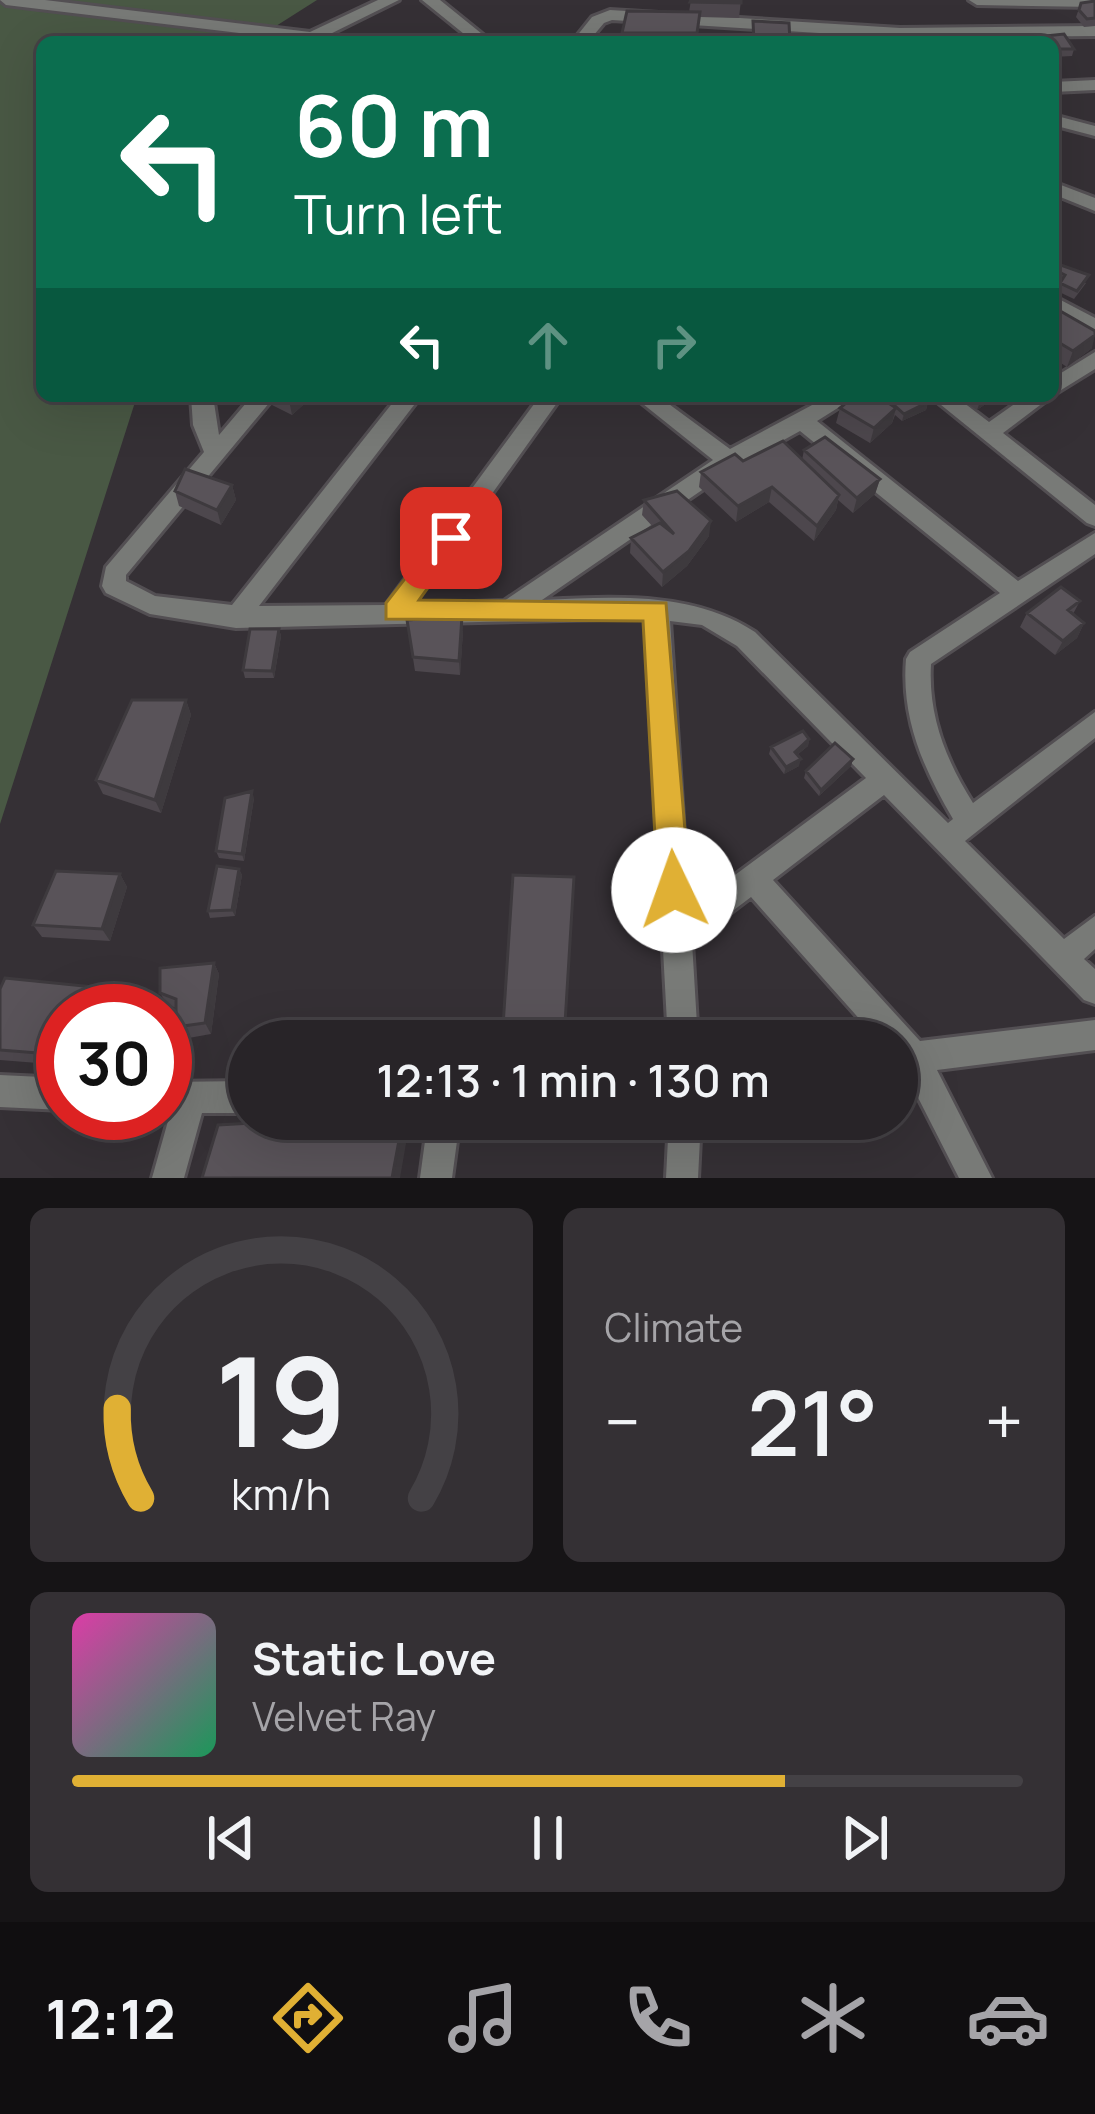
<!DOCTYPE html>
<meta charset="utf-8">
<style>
body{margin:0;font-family:Manrope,sans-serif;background:#343034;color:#f1f3f6;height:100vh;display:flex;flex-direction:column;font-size:45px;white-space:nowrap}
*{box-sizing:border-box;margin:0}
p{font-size:39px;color:#a5a4a8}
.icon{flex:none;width:66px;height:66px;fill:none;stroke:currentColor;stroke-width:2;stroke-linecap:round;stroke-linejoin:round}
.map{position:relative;height:1178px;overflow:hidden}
.details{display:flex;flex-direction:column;gap:30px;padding:30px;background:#161416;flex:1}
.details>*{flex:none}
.hud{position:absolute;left:36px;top:36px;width:1023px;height:366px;border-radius:18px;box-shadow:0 12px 48px #0002,0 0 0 3px #444145;background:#0b6e4f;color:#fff;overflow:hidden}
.speed{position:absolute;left:36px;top:984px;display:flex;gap:24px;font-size:60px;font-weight:700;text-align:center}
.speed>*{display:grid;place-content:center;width:156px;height:156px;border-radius:50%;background:#282428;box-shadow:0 12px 48px #0002,0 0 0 3px #444145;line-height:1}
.speed .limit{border:18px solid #d22;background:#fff;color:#111}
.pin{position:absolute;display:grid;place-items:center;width:102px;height:102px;color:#fff;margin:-51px;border-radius:24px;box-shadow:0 6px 18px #0006}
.me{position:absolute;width:132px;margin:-66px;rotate:357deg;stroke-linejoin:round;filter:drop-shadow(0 0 9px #0008)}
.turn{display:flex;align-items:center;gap:42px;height:252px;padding:0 60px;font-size:54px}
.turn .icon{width:156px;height:156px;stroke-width:2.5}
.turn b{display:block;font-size:84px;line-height:102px}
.lanes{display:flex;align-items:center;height:114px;padding:0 60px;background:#0003;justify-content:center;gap:60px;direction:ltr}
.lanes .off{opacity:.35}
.big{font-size:90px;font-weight:600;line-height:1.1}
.details .widget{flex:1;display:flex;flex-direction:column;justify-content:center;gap:18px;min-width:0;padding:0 42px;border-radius:18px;background:#343034}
.details .dial{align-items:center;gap:0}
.dial svg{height:312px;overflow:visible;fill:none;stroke:#444145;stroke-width:7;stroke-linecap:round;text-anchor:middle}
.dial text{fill:#f1f3f6;stroke:none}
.song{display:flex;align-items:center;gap:36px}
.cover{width:144px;height:144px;border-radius:18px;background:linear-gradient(135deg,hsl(320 70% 55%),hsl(150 70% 35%))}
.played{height:12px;border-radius:6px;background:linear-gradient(90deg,#e0b034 75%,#444145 75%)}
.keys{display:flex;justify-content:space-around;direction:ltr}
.heat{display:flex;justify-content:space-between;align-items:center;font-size:66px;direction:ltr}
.details .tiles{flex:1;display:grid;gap:30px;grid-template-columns:1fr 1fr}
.widget:last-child{grid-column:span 2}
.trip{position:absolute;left:228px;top:1020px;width:690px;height:120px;border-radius:60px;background:#282428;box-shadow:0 12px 48px #0002,0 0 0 3px #444145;font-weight:600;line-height:120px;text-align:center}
.tabs{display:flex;height:192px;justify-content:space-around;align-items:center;background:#100e10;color:#a5a4a8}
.tabs .icon{width:84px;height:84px}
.tabs .on{color:#e0b034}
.tabs b{font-size:54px;color:#f1f3f6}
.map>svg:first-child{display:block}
.green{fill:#495844}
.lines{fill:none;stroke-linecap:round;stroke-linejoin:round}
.minor-casing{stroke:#534f53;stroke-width:6}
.minor{fill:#787a77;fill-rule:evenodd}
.wall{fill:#4d474d}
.shaded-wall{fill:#3e3a3e}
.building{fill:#595359;stroke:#3e3a3e;stroke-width:3}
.route{fill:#e0b034;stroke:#927222;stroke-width:3}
</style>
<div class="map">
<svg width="1095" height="1178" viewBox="0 0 1095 1178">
<rect width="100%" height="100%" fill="#353035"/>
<path class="green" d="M0 0H317L251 42H42V396H137L0 824Z"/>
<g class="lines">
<defs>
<path id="minor" d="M0 0H45L310 32 378 0H399L314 42 6 5Z
M422 0H440L492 42H474Z
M969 0H1095V7L977 5Z
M610 10 900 28 1095 26V36L900 38 612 20 604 23 588 42H572L592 17Z
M1095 80V90L1053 92V82Z
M1053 115 1095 126V136L1053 125Z
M1053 182 1095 198V211L1053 194Z
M1053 296 1095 318V334L1053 311Z
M1095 352V369L1053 395V378Z
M191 396H213L219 435 252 396H275L126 575V581L155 596 232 605 398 396H421L259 606 386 605 540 396H562L413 604 504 601 713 460 633 396H658L730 449 829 396H857L817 421 1018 581 1095 533V554L931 664C928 716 946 760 973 803L1095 712V738L965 841 1064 939 1095 916V949L1084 959 1095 969V1004L1084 1000 884 795 773 880 920 1041 1095 1020V1050L937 1070 992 1178H959L906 1074 897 1073V1041H879L751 897 692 942 698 1041H668L645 618 236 628 150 614 106 593 102 586 106 567 204 452 193 425ZM800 431 1000 593 910 652 906 659C901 718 923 768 953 819L948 823 755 632C692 591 615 597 542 600L737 466ZM670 621 702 625 737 646 866 778 689 909Z
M930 396H955L989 422 1026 396H1052L1003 433 1095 505V526L1087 523Z
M0 1075 63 1078V1110L0 1107Z
M249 1081V1113H202L184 1178H152L170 1114 163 1113 165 1082Z
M428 1119H460L452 1178H420Z
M669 1119H701L698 1178H666Z"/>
</defs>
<use href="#minor" class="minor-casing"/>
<use href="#minor" class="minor"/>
</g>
<path class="wall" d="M691 0H741L739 18 700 17 697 42H622V33L689 12Z
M1095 1V26L1084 27 1076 17 1081 3Z
M1064 34 1074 49 1072 56 1053 57V42H1033L1035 37Z
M1053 268 1086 283 1074 299 1057 291 1061 282 1053 279Z
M1053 309 1092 348 1067 367 1053 358Z
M267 396H313L292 415 268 403Z
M854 396H922L928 402 926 410 902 421 895 415 892 423 870 443 836 423 840 408Z
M956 396H997L977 410Z
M804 450 880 479 875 494 853 513 838 500 836 510 814 541 769 502 736 522 699 487 701 472 802 460Z
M232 485 236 500 221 525 179 506 175 491Z
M644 500 709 536 687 566 662 587 630 553 631 538 653 527 642 515Z
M1080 601 1073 614 1084 623 1077 638 1055 655 1020 627 1027 613Z
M407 620 463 631 460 675 415 671Z
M279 629 281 636 274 678H245L243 670Z
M186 700 191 715 161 813 103 794 96 780Z
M809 739 808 746 797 755 799 766 784 774 769 754 771 747Z
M853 759 851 766 819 796 804 778 806 771Z
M254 798 244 861 219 858 216 851Z
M239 869 242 875 235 916 210 918 208 911Z
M120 874 127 887 110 941 42 937 33 925Z
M214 963 219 974 211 1034 183 1039 176 1027V1008L167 1004 160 993Z
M94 987 101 999 63 1011V1065L0 1060V989Z"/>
<path class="shaded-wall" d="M1095 335 1092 348 1067 367 1073 351Z
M293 396H313L292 415 289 400Z
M982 396H997L977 410Z
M928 402 926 410 902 421 904 414Z
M896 408 892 423 870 443 874 428Z
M880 479 875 494 853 513 857 498Z
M232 485 236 500 221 525 217 510Z
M772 487 769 502 736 522 738 506Z
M839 495 836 510 814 541 817 526Z
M711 521 709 536 687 566 662 587 663 572Z
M462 616 463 631 460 675 459 661Z
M1084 623 1077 638 1055 655 1063 641Z
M279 629 281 636 274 678 272 671Z
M186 700 191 715 161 813 155 800Z
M809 739 808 746 793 758 795 752Z
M801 759 799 766 784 774 786 767Z
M853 759 851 766 819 796 821 790Z
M252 791 254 798 244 861 242 854Z
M239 869 242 875 235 916 232 910Z
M120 874 127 887 110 941 102 929Z
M214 963 219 974 211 1034 205 1023Z
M94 987 101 999 98 1011H87Z
M403 1119H405L408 1132 400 1178H392Z"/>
<path class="building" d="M691 0H741V3L690 2Z
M1095 1V18L1087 19 1079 10 1081 3Z
M627 11 700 12 697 33H622Z
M753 21 789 23 790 42H754Z
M1064 34 1074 49H1053V42H1036L1035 37Z
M1058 264 1089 275 1077 291 1060 283 1065 275 1053 269Z
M1055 308 1095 331V335L1073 351 1053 339V309Z
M854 396H878L896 408 874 428 840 408Z
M884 396H922L928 402 904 414Z
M825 437 880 479 857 498 804 450Z
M783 441 839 495 817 526 772 487 738 506 701 472 735 454 743 461Z
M185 469 232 485 217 510 175 491Z
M677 491 711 521 689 551 663 572 631 538 660 523 674 534 644 500Z
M1061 587 1080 601 1068 610 1084 623 1063 641 1027 613Z
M462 616 459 661 413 657 407 620Z
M250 629H279L272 671 243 670Z
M132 700H186L155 800 96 780Z
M803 731 809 739 795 752 801 759 786 767 771 747Z
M835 743 853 759 821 790 806 771Z
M252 791 242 854 216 851 225 798Z
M217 866 239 869 232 910 208 911Z
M56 871 120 874 102 929 33 925Z
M513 875 574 877 564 1040 502 1041Z
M214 963 205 1023 176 1027V999L160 993V968Z
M5 978 94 987 87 1011H63V1055L0 1050V989Z
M317 1119H403L392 1178H202L218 1125Z"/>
<path class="route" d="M451 528 464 538 419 600 666 603 690 890 686 900 674 905 663 900 658 890 643 621 386 619V603L442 531Z"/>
</svg>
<div class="speed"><div class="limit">30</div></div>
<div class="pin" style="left:451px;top:538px;background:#d93025"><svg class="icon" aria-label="arrive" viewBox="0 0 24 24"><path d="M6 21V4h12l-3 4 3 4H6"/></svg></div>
<svg class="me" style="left:674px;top:890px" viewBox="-20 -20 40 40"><circle r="19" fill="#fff"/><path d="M0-13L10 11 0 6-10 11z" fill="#e0b034"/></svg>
<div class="trip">12:13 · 1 min · 130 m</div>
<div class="hud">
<div class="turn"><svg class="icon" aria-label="left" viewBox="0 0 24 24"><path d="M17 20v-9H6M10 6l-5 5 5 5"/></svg><div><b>60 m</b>Turn left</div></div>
<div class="lanes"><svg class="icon" aria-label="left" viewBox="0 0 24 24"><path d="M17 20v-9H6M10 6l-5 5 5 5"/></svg><svg class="icon off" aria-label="ahead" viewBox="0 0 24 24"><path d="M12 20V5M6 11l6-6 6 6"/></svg><svg class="icon off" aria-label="right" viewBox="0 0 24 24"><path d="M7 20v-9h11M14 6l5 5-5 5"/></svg></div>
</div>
</div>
<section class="details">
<div class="tiles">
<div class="widget dial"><svg viewBox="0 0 100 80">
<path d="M14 69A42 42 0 1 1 86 69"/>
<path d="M14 69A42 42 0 0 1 8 46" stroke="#e0b034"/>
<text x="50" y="56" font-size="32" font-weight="700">19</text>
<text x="50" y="72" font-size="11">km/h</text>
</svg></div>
<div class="widget"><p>Climate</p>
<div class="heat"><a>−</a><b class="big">21°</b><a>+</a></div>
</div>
<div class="widget">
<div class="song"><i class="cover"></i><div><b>Static Love</b><p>Velvet Ray</p></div></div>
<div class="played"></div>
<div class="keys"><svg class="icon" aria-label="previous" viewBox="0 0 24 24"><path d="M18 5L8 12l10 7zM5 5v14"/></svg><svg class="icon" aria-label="pause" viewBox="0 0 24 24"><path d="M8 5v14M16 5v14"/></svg><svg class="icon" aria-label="next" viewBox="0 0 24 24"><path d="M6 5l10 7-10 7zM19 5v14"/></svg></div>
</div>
</div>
</section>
<nav class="tabs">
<b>12:12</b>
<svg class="icon on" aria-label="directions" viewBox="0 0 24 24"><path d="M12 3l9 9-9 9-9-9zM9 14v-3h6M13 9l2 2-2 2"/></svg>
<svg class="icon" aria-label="music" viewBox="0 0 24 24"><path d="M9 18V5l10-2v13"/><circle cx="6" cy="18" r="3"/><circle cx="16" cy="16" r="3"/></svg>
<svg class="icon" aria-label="phone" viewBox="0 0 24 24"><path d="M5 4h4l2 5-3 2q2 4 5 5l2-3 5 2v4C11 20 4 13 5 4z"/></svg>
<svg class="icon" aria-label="climate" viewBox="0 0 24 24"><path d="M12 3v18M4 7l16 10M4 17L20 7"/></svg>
<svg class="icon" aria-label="car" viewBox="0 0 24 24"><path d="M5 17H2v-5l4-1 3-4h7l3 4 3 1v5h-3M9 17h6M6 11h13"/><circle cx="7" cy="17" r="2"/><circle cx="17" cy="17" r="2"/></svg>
</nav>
